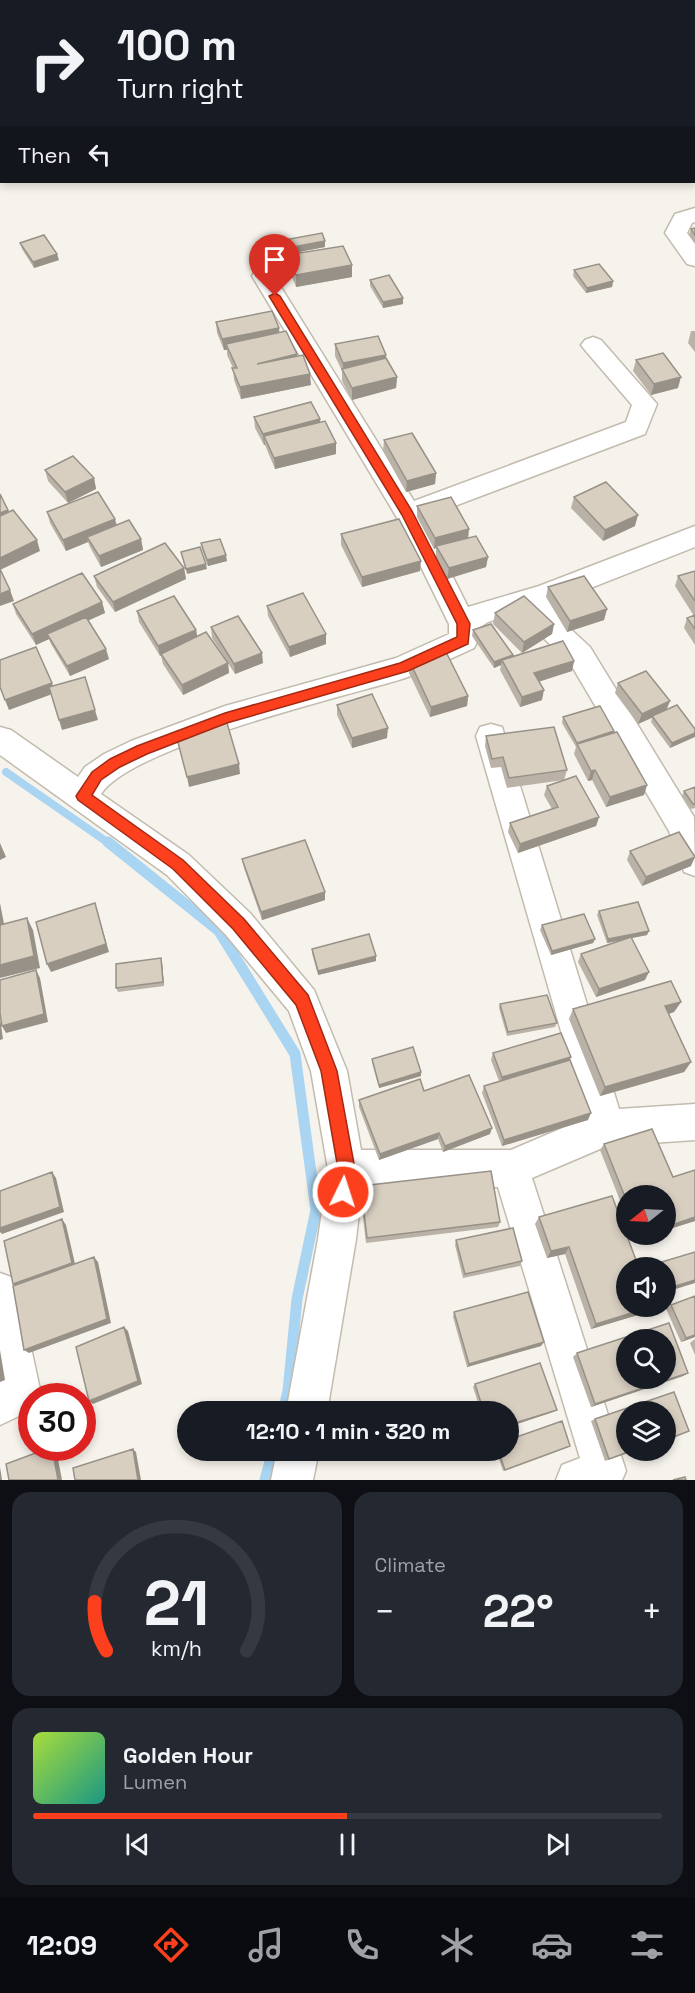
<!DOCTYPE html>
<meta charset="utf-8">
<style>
body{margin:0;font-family:"Space Grotesk",sans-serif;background:#242831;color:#f1f3f6;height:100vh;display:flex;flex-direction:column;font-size:22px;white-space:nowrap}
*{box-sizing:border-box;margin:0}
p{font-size:20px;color:#9ea1a6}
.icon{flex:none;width:33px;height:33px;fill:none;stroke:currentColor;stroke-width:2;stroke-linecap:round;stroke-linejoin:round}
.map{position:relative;height:1480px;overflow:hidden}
.sheet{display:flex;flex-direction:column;gap:12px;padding:12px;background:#0d0f14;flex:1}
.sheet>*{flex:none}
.hud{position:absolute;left:0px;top:0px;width:696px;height:183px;box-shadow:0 3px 9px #0003;background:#171b24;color:#f1f3f6;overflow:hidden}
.needle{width:39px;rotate:252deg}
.fabs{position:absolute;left:616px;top:1185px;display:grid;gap:12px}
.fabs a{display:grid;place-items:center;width:60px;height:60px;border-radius:50%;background:#171b24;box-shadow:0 3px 9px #0003;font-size:30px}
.speed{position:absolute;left:18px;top:1383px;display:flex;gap:12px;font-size:30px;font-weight:700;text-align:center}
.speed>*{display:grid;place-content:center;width:78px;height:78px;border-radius:50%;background:#171b24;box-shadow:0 3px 9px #0003;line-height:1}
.speed .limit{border:9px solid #d22;background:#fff;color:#111}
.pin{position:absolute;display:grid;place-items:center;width:51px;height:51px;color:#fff;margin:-62px -26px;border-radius:50% 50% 50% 0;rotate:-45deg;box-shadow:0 0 6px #0007}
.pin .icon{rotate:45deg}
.me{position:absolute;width:66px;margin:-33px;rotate:4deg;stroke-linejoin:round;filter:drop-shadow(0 0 4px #0008)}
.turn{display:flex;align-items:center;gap:21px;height:126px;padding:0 18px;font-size:27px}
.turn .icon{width:78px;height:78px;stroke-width:2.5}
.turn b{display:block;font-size:42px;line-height:51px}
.then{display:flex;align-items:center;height:57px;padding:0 18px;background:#0003;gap:12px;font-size:22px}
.big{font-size:45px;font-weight:800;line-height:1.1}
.sheet .widget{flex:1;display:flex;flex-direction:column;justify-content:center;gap:9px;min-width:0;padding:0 21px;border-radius:18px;background:#242831}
.sheet .dial{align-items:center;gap:0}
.dial svg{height:156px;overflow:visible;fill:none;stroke:#363941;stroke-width:7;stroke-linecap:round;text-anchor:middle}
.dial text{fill:#f1f3f6;stroke:none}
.song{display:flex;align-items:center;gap:18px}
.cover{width:72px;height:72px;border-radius:9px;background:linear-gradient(135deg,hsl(80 70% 55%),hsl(170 70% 35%))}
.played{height:6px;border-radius:3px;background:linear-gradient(90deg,#fc3f1d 50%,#363941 50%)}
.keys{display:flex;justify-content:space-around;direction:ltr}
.heat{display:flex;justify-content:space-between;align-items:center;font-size:33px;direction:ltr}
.sheet .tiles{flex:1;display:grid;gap:12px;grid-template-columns:1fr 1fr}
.widget:last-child{grid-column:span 2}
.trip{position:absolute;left:177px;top:1401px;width:342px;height:60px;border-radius:30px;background:#171b24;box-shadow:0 3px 9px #0003;font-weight:800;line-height:60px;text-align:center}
.menu{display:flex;height:96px;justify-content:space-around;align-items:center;background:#090b0e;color:#9ea1a6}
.menu .icon{width:42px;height:42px}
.menu .active{color:#fc3f1d}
.menu b{font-size:27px;color:#f1f3f6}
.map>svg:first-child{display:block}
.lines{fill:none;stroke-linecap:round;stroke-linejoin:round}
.stream-far2{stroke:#a9d4f2;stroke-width:6}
.stream-far1{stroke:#a9d4f2;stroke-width:8}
.stream{stroke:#a9d4f2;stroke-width:11}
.minor-casing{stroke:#c2bbae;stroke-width:3}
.minor{fill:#fff;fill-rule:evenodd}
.wall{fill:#bab2a6}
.shaded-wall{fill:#979187}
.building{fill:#d8cfc1;stroke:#979187;stroke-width:1.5;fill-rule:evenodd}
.route{fill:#fc3f1d;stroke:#a42913;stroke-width:1.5}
</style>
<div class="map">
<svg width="695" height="1480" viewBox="0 0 695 1480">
<rect width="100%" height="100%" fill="#f6f3ec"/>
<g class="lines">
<path class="stream-far2" d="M213 0 215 2"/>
<path class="stream-far1" d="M6 772 110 844"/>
<path class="stream" d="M108 842 219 931 295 1054 316 1210 297 1299 288 1391 283 1412
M265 1480 273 1450"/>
<defs>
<path id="minor" d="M695 208V222L692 223 687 233 695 244V266L687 264 665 233 675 214Z
M263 269 271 271 274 276 414 501 626 422 632 405 585 350 581 345 585 340 593 337 601 340 657 404 645 434 423 518 468 607 539 586 695 526V547L560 600 563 622 590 647 694 817 695 876 684 872 669 831 570 663 539 634 535 626 533 608 488 622 477 629 478 640 474 648C451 658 427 671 402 679 342 697 131 747 101 794L189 855 250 913 314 990 347 1071 361 1150H511L586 1118 476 736 480 727 491 724 502 727 619 1109 695 1104V1140L607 1146 532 1178 626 1471 622 1480H556L562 1465 580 1458 498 1187H362L356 1239 327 1412H286L318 1239 328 1169 311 1071 289 1011 226 935 167 875 0 755V727L11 730 78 777 85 767 104 754 131 741 225 706 396 658 449 634V624L396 516 252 276 255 271Z
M0 1273 14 1278 19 1292 41 1394 40 1396H32V1410L0 1425Z
M277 1450H319L313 1480H271Z"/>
</defs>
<use href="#minor" class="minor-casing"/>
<use href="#minor" class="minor"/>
</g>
<path class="wall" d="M695 228V243L689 235 691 229Z
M279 241H325V247L283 255 279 247Z
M20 243 59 260 34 268 22 249Z
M287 255 352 277 296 287 288 267Z
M574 270 613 281 612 287 586 293 573 276Z
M370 280 403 298V304L383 308 370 286Z
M216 322 279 328V332L297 354V356L311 385 241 399 234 380 233 368 227 355V350H224L217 333Z
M691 331H695V352L688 343Z
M335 344 386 359 397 377 396 388 352 400 342 381V371L335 356Z
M636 360 678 388 651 395 633 371Z
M254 417 320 419V422L336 443V454L275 469 265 445H264L255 428Z
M384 440 436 473 435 484 406 492 383 451Z
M45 470 94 478 96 489 68 503 48 481Z
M574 497 635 526 603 541 571 508Z
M417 506 468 538 488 557 486 567 447 579 436 557V548L434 549 417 517Z
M47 512 116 525 141 539 143 550 101 567 90 547 88 542 66 551 50 523Z
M341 534 420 571 362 587 341 545Z
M201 543 227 561 208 566 202 549Z
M184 568 186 579 115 612 97 587 94 576Z
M695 571V645L684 628 687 618 694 616 675 586 678 576Z
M548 587 607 609 604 620 567 632 546 597Z
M102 602 105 613 88 620 109 659 70 676 51 644 49 639 36 645 16 614 13 604Z
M267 606 326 634V644L290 657 268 616Z
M137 611 196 630 197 637 227 661 212 638 211 627 263 663 235 674 228 663 229 673 183 695 163 664 161 656H160L139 622Z
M495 613 554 624 552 634 522 653 493 624Z
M473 630 513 656 574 661 572 671 539 681 542 700 520 707 500 670 501 665 494 668 472 636Z
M410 662 468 696 467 706 430 717 409 673Z
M618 683 666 710 695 729 670 748 651 722 652 718 638 724 615 693Z
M337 705 387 738 352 748 337 715Z
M563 717 614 733 647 785 644 795 606 807 592 780 588 781 574 754 576 747 562 723Z
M486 736 567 770 564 780 507 788 501 767 491 768 485 746Z
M547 786 599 817 596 826 518 853 508 832 510 823 552 809 544 795Z
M695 787V808L691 809 682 796 684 791Z
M630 851 691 866 642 886 627 860Z
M242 859 325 892V900L262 920 244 868Z
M599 911 647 935 632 938 645 980 596 997 578 962 581 954 622 940 607 943 597 915Z
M542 925 595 939 593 943 551 955 540 930Z
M312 949 376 956V961L318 975 312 953Z
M161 958 162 962 164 986 118 992 116 988Z
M681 1002 674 1012 669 1014 691 1062 684 1072 600 1096 569 1019 573 1009Z
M500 1004 557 1023 555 1027 507 1036 499 1008Z
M493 1053 571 1057 569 1061 588 1120 502 1146 482 1093 484 1086 499 1081 491 1060Z
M372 1059 421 1072V1076L379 1088 372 1062Z
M424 1091 490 1134 443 1152 438 1139 379 1160 359 1107V1100Z
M604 1144 673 1177 695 1170V1221L666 1230V1196H627V1218L600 1150Z
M361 1186 500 1222 498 1227 366 1243 360 1192Z
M539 1217 654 1306 648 1312 591 1329 565 1254 547 1258 535 1224Z
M634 1234H654L636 1240Z
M456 1240 522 1261 520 1266 463 1278 455 1245Z
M671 1305 695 1337 681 1342 666 1309Z
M454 1312 541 1346 467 1367 453 1317Z
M695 1339V1355L690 1343Z
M577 1353 688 1373 683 1376 591 1407 573 1357Z
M475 1384 553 1412 508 1427V1412H481L473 1387Z
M674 1392 689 1431 666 1440V1412H627V1450H636L605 1461 591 1421 595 1419Z
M568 1447 503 1471 496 1450H508Z"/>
<path class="shaded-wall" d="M325 241V247L283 255 282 249Z
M57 254 59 260 34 268 33 262Z
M352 265V277L296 287V275Z
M613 281 612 287 586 293 587 288Z
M403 298V304L383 308V302Z
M279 328 280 340 226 344 227 350H224L222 339Z
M297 354 298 365 257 364Z
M386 355V366L343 372V363Z
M310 374 311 385 241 399 240 387Z
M397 377 396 388 352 400V388Z
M681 377 678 388 651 395 654 384Z
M320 419 321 430 264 436 265 445H264L263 434Z
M336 443V454L275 469 274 458Z
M436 473 435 484 406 492 407 481Z
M94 478 96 489 68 503 65 492Z
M8 510 10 516 0 519V513Z
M638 515 635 526 603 541 605 530Z
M115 519 118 530 87 537 88 542 66 551 63 540Z
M469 529 468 540 436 546V548L434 549 435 538Z
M141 539 143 550 101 567 99 556Z
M37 540 40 551 0 570V558Z
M226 555 227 561 208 566 207 560Z
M488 557 486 567 447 579 449 568Z
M421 561 420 571 362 587V577Z
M206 564 207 569 187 574 186 569Z
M184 568 186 579 115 612 113 602Z
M10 590 14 601 0 606V594Z
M102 602 105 613 50 638 47 634 49 639 36 645 32 634Z
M607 609 604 620 567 632 570 621Z
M554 624 552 634 522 653 524 642Z
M196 630 198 640 161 654 160 656 158 646Z
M326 634V644L290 657 289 647Z
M106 649 109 659 70 676 67 666Z
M262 653 263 663 235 674 234 664Z
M513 655 512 660H502L501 665 494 668V662Z
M574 661 572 671 532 684 534 673Z
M228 663 229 673 183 695 182 685Z
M52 683 55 693 9 710 5 700Z
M544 690 542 700 520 707 522 697Z
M468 696 467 706 430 717 431 707Z
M670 701 666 711 638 724 642 714Z
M95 710 98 720 62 730 59 720Z
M388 728 387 738 352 748V738Z
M614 731 613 736 577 744V743Z
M695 733V737L670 748 672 743Z
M239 764 240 774 189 787 187 777Z
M595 770 592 780 588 781 591 771Z
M647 785 644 795 606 807 610 797Z
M599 817 596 826 518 853 520 844Z
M0 843 6 857 0 860Z
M695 857 691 866 642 886 646 877Z
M325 892V900L262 920 261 912Z
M0 903 4 924 0 925Z
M95 903 109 952 51 972 47 964Z
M27 918 33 930 40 968 0 978V965Z
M649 931 647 935 607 943 608 939Z
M595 939 593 943 551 955 552 951Z
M376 956V961L318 975V971Z
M161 958 162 962 164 986 163 982Z
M36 970 40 978 48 1022 6 1033 2 1026Z
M649 972 645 980 596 997 599 989Z
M681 1002 674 1012 659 1017 665 1006Z
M0 1018 3 1039 0 1040Z
M571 1057 568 1064 500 1084 502 1077Z
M691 1062 684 1072 600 1096 605 1087Z
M421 1072V1076L379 1088V1085Z
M591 1113 588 1120 502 1146 504 1140Z
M492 1128 490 1134 443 1152 445 1146Z
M439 1133 438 1139 379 1160 380 1154Z
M52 1172 56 1178 64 1212 2 1234 0 1232V1228Z
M695 1217V1221L666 1230V1227Z
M62 1219 66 1225 76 1268 18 1289 13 1284Z
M642 1234H654L636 1240 640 1235Z
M569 1247 565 1254 547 1258 551 1251Z
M94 1257 98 1262 111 1323 29 1353 24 1350Z
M695 1280V1283L666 1292V1289Z
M654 1306 648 1312 591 1329 596 1324Z
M124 1327 128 1331 142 1384 93 1404 89 1401Z
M695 1335V1337L681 1342 686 1338Z
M544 1342 541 1346 467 1367 469 1364Z
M0 1350 5 1380 0 1382Z
M688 1373 683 1376 591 1407 595 1404Z
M557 1410 553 1412 508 1427V1425Z
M52 1448 56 1449 62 1480H58Z
M133 1449 136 1452 141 1480H138Z
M0 1467 2 1480H0Z"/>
<path class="building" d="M695 228V235L691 229Z
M322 233 325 241 282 249 279 241Z
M44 235 57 254 33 262 20 243Z
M343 246 352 265 296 275 287 255Z
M599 264 613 281 587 288 574 270Z
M389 275 403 298 383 302 370 280Z
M272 311 279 328 222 339 216 322Z
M286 331 297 354 257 364 303 355 310 374 240 387 232 368H237L226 344Z
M378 336 386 355 343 363 335 344Z
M663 353 681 377 654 384 636 360Z
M386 358 397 377 352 388 342 369Z
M311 402 320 419 263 434 254 417Z
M325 421 336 443 274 458 264 436Z
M412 433 436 473 407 481 384 440Z
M73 456 94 478 65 492 45 470Z
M606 482 638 515 605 530 574 497Z
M98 492 115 519 63 540 47 512Z
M0 494 8 510 0 513Z
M451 497 469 529 435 538 417 506Z
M13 510 37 540 0 558V516Z
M399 519 421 561 362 577 341 534Z
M129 520 141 539 99 556 87 537Z
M476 536 488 557 449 568 436 546Z
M220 539 226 555 207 560 201 543Z
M165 543 184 568 113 602 94 576Z
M200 547 206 564 186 569 181 552Z
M0 569 10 590 0 594Z
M695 571V601L678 576Z
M82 573 102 602 32 634 13 604Z
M584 576 607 609 570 621 548 587Z
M303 593 326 634 289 647 267 606Z
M174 596 196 630 158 646 137 611Z
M524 596 554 624 524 642 495 613Z
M695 615V629L687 618Z
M238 616 262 653 234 664 211 627Z
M86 617 106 649 67 666 47 634Z
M491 624 513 655 494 662 473 630Z
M206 632 228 663 182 685 161 654Z
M563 641 574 661 534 673 544 690 522 697 502 660Z
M36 647 52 683 5 700 0 687V660Z
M446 652 468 696 431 707 410 662Z
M646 671 670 701 642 714 618 683Z
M85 677 95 710 59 720 49 687Z
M372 694 388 728 352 738 337 705Z
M677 705 695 729V733L672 743 652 716Z
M600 706 614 731 577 743 563 717Z
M227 723 239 764 187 777 176 735Z
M554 727 567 770 509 778 503 757 492 759 486 736Z
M617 732 647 785 610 797 595 770 591 771 577 744Z
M576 776 599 817 520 844 510 823 558 807 547 786Z
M695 787V804H693L684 791Z
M679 832 695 857 646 877 630 851Z
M305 840 325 892 261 912 242 859Z
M638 902 649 931 608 939 599 911Z
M95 903 106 944 47 964 36 922Z
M584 914 595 939 552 951 542 925Z
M27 918 34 956 0 965V925Z
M369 934 376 956 318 971 312 949Z
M631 937 649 972 599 989 581 954Z
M161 958 163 982 116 988V964Z
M36 970 44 1014 2 1026 0 1013V980Z
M671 981 681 1002 665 1006 691 1062 605 1087 573 1009Z
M547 995 557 1023 508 1032 500 1004Z
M561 1033 571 1057 502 1077 493 1053Z
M413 1047 421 1072 379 1085 372 1059Z
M570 1060 591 1113 504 1140 484 1086Z
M469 1075 492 1128 445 1146 439 1133 380 1154 359 1100 420 1079 424 1091Z
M652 1129 673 1177 695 1170V1217L666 1227V1196H627V1202L604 1144Z
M491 1171 500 1222 367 1238 361 1186Z
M52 1172 60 1207 0 1228V1191Z
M612 1196 639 1268H627V1306H654L596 1324 569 1247 551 1251 539 1217Z
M62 1219 72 1263 13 1284 4 1241Z
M513 1228 522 1261 465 1274 456 1240Z
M695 1252V1280L666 1289V1268L645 1267Z
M94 1257 107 1319 24 1350 13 1286Z
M528 1292 544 1342 469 1364 454 1312Z
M695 1296V1335L686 1338 671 1305Z
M669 1323 688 1373 595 1404 577 1353ZM627 1340H666V1378H627Z
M124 1327 138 1381 89 1401 76 1347Z
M540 1363 557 1410 508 1425V1412H484L475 1384Z
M674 1392 689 1431 666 1440V1412H627V1450H634L609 1459 595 1419Z
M562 1421 570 1446 505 1470 498 1450H508V1440Z
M49 1448H52L58 1480H9L6 1464Z
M133 1449 138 1480H75L73 1468Z
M685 1477 686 1480H673Z"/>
<path class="route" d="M275 293 280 296 412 511 470 624 468 644 408 671 227 723 147 754 120 767 101 780 92 795 183 860 244 919 308 995 337 1071 355 1169 349 1198 343 1201 337 1198 335 1192 338 1169 321 1071 296 1005 233 929 173 869 78 800 76 796 92 772 110 759 137 746 225 713 400 663 457 637V624L402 515 269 296Z"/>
</svg>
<div class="fabs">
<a><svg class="needle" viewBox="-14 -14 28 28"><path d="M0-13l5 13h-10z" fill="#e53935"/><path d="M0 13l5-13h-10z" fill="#9ea1a6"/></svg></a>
<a><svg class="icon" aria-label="sound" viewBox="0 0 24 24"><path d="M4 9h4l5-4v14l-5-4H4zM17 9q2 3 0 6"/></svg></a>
<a><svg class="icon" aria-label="search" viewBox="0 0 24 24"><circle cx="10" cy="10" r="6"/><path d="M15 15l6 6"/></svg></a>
<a><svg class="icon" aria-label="layers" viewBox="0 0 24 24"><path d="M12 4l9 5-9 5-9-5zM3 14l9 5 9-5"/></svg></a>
</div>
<div class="speed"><div class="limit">30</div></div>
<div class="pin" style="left:275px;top:296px;background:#d93025"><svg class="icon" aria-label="arrive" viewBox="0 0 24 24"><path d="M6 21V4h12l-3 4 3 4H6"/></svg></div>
<svg class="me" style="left:343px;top:1192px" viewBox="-20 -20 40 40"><circle r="17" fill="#fc3f1d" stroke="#fff" stroke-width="3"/><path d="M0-11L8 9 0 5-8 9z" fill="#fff"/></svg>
<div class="trip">12:10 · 1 min · 320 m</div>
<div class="hud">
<div class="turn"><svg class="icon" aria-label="right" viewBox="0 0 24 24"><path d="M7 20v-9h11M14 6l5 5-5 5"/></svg><div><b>100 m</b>Turn right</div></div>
<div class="then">Then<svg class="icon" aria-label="left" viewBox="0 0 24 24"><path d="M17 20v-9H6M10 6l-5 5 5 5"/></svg></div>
</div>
</div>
<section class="sheet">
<div class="tiles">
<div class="widget dial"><svg viewBox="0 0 100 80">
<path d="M14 69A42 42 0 1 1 86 69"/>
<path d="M14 69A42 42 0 0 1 8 44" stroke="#fc3f1d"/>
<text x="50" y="56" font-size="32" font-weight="700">21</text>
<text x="50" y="72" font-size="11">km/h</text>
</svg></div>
<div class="widget"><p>Climate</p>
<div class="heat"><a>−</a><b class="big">22°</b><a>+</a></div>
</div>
<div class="widget">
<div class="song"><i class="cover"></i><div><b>Golden Hour</b><p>Lumen</p></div></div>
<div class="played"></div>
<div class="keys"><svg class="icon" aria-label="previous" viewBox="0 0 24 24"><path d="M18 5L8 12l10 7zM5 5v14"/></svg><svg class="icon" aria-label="pause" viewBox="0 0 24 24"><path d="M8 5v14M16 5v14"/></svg><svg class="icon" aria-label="next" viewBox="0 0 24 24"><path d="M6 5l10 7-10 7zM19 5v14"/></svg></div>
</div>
</div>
</section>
<nav class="menu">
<b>12:09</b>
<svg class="icon active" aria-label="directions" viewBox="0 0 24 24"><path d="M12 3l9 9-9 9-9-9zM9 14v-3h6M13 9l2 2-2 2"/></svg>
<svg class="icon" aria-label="music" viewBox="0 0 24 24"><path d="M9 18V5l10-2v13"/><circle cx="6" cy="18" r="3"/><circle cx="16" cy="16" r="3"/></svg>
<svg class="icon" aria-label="phone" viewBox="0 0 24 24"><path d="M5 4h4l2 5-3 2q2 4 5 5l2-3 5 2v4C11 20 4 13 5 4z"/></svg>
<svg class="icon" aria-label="climate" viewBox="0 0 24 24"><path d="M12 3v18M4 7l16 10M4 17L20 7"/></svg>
<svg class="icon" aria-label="car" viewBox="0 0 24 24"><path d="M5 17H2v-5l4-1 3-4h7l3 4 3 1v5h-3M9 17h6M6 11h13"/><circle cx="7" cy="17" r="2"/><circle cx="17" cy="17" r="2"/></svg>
<svg class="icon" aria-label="filters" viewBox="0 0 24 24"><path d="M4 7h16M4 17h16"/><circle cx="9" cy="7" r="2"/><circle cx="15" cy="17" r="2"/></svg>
</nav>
